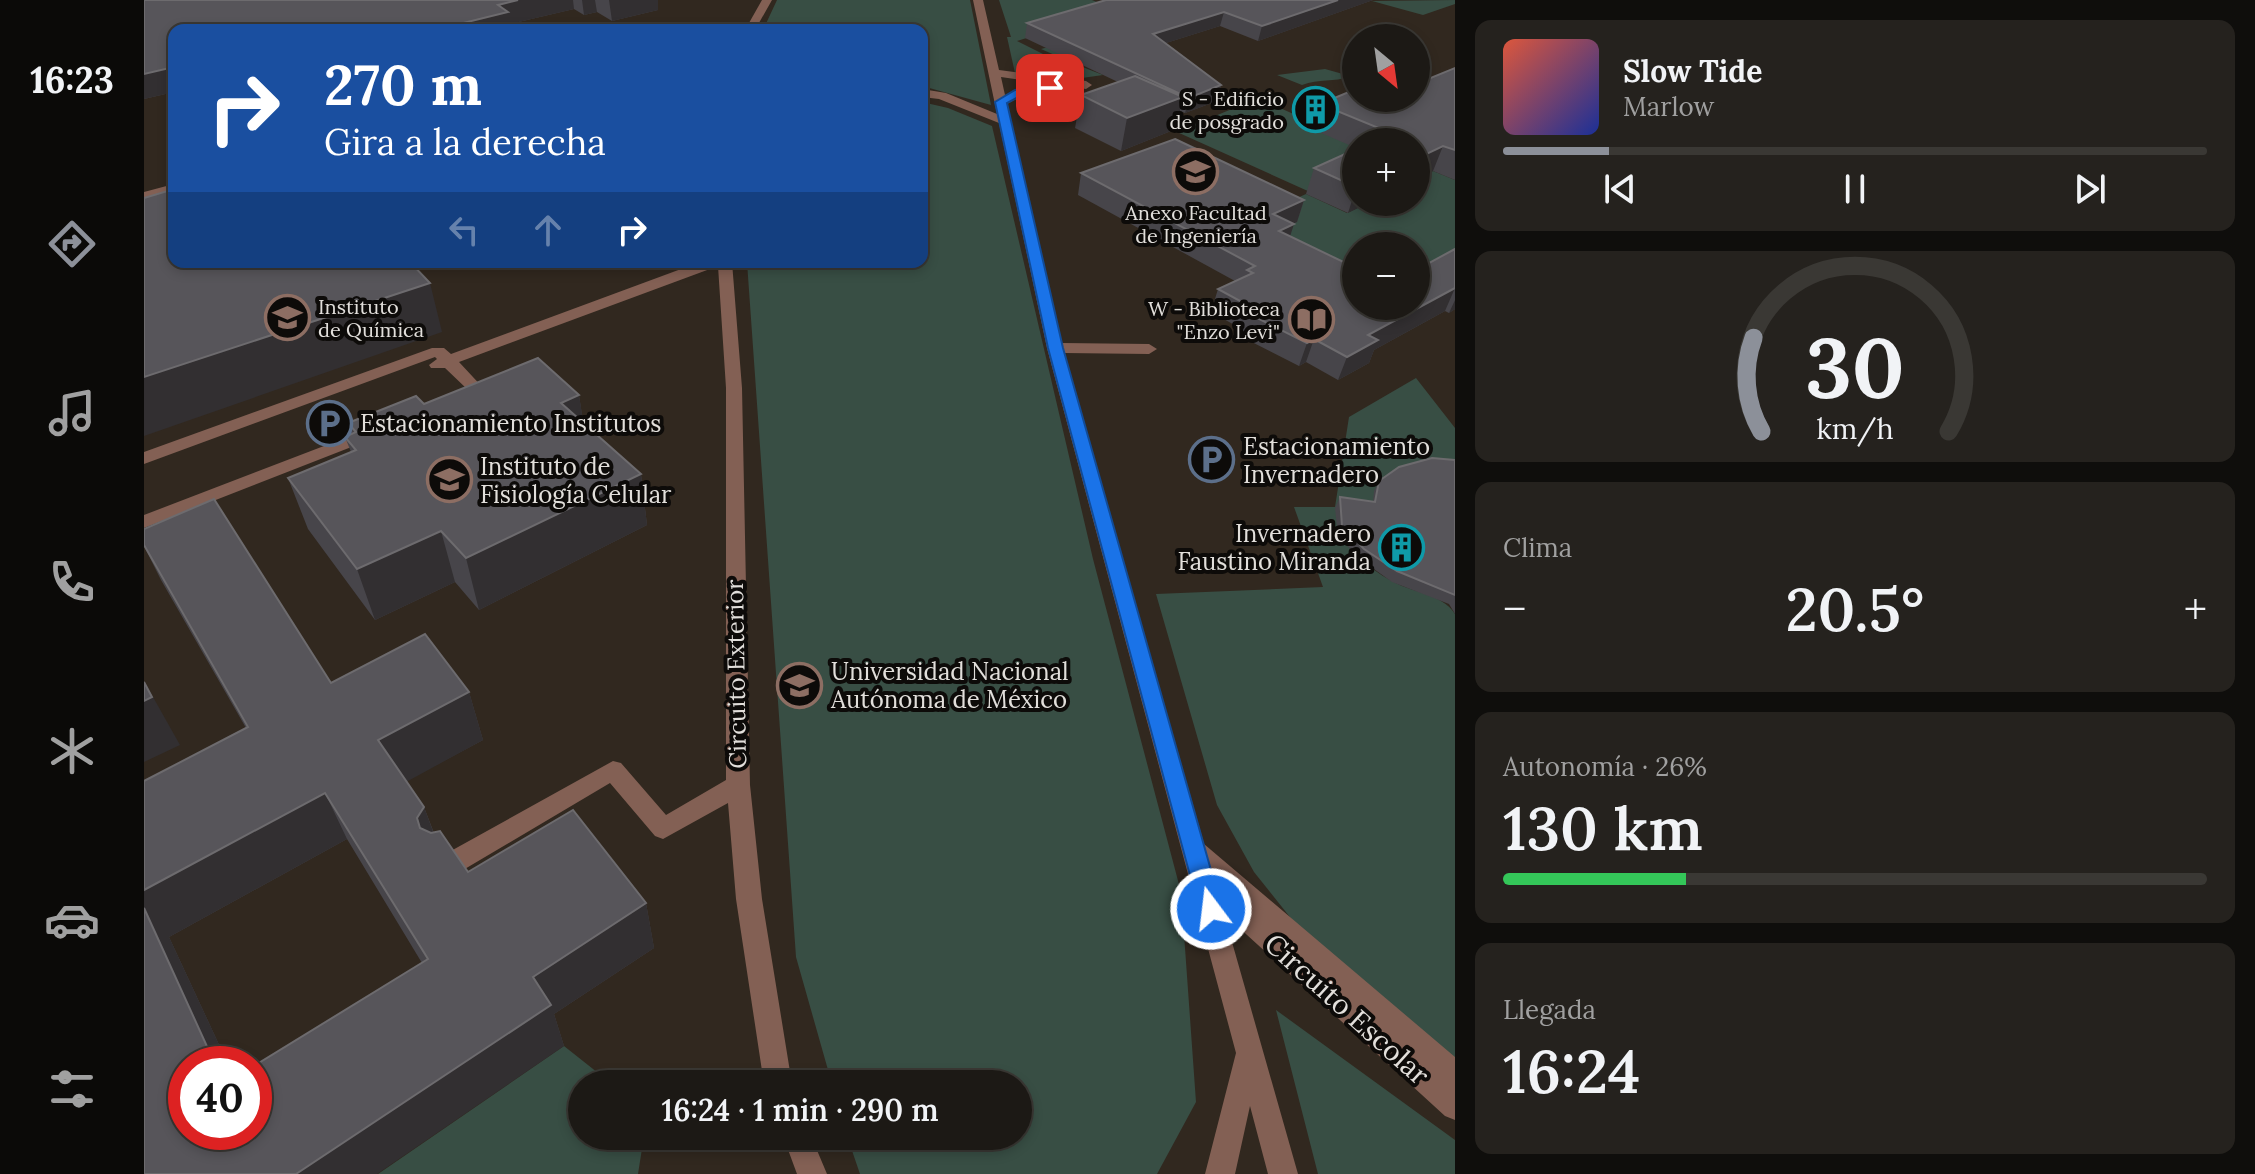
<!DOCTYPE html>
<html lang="es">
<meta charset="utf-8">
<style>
body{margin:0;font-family:Lora,serif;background:#25221e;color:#f1f3f6;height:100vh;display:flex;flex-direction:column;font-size:30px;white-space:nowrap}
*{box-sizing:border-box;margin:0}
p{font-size:26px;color:#a0a0a0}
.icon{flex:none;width:44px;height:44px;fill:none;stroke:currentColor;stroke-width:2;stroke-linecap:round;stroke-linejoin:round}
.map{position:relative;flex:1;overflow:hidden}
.side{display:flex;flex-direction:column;gap:20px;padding:20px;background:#0f0e0c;width:800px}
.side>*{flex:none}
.top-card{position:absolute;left:24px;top:24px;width:760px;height:244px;border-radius:16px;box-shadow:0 4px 12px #0003,0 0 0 2px #3a3834;background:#1a4fa0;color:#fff;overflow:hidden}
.needle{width:52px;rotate:151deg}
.fabs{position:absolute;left:1198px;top:24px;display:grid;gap:16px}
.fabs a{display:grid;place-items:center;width:88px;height:88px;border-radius:50%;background:#1c1915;box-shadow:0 4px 12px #0003,0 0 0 2px #3a3834;font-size:40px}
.speed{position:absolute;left:24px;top:1046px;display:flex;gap:16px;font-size:40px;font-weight:700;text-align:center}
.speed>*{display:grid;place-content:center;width:104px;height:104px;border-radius:50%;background:#1c1915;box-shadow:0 4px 12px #0003,0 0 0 2px #3a3834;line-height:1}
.speed .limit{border:12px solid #d22;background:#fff;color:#111}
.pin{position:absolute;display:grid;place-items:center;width:68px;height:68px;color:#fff;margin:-34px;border-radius:16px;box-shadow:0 4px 12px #0006}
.me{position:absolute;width:88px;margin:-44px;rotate:345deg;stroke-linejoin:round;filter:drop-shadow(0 0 6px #0008)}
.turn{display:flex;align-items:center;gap:28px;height:168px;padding:0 24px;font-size:36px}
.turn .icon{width:104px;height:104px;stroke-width:2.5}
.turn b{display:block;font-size:56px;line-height:68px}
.lanes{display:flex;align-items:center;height:76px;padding:0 24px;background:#0003;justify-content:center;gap:40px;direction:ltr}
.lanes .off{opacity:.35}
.big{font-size:60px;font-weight:600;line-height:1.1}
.side .widget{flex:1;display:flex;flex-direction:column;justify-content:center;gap:12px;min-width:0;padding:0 28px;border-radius:16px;background:#25221e}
.side .dial{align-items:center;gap:0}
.dial svg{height:208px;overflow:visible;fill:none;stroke:#3a3834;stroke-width:7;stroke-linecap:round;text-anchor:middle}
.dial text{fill:#f1f3f6;stroke:none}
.song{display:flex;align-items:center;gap:24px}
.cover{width:96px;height:96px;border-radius:12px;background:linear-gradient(135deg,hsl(10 70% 55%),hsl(230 70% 35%))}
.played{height:8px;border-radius:4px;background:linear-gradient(90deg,#8c9099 15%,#3a3834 15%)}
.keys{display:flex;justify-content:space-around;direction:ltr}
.heat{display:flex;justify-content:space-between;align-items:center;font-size:44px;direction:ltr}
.charge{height:12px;border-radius:6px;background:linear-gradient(90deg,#34c759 26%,#3a3834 0)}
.trip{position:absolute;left:424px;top:1070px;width:464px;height:80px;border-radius:40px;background:#1c1915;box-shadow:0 4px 12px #0003,0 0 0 2px #3a3834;font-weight:600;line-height:80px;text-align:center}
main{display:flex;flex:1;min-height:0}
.dock{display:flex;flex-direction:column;width:144px;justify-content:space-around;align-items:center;background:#0b0a08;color:#a0a0a0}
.dock .icon{width:56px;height:56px}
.dock .current{color:#8c9099}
.dock b{font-size:36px;color:#f1f3f6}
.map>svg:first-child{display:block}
.built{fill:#31281f;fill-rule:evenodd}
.green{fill:#384e44}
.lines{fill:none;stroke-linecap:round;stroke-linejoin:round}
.minor{fill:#836054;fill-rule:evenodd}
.wall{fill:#47454a;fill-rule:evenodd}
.shaded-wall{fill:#322f31}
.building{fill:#57555a;stroke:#6d6b6e;stroke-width:2}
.route{fill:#1a73e8;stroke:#114b97;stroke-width:2}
.labels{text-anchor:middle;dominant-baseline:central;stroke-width:8;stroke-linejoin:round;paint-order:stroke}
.far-poi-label{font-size:20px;fill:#e2dfdb;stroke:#0d0b09;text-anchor:end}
.poi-label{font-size:24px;fill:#e2dfdb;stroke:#0d0b09;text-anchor:start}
.street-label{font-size:24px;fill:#e2dfdb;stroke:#0d0b09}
.near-street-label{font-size:28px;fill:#e2dfdb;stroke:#0d0b09}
</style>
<main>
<nav class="dock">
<b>16:23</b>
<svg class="icon current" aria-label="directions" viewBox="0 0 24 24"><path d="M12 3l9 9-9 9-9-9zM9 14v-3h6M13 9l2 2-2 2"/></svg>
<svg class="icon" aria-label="music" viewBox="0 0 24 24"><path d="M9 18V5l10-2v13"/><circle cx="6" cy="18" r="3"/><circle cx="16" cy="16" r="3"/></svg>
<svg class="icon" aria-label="phone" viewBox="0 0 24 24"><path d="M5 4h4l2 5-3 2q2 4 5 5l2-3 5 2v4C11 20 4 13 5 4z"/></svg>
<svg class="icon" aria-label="climate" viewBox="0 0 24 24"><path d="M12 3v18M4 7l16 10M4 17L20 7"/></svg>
<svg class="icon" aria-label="car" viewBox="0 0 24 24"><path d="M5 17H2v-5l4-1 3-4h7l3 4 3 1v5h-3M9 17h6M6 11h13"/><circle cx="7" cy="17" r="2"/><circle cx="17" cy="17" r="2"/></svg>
<svg class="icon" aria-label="filters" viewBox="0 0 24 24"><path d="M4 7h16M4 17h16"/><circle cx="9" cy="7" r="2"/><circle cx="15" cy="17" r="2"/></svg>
</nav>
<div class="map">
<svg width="1311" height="1174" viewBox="0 0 1311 1174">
<rect width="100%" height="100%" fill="#25211c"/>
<path class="built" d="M0 0H1311V1174H0ZM30 30H778V262H30ZM1212 38H1272V98H1212ZM1212 142H1272V202H1212ZM1212 246H1272V306H1212ZM42 1064H110V1132H42ZM438 1084H874V1136H438Z"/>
<path class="green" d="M633 0H826L847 105 778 86V30H619Z
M855 0H948L972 10 873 41 917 63 922 60 897 49 930 40 955 51 923 61 959 75 924 80 871 73 863 37H867Z
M1311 0V4L1279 15 1228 1Z
M1181 69 1206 76C1190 83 1175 78 1158 85L1133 75Z
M1114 98 1212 142V171L1166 192 1033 132Z
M778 102 804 108 848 126 949 559 1037 892 1052 1102 1013 1174H716L703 1136H874V1084H688L652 957 603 262H778Z
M1289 171 1311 180V267L1272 288V246H1212V295L1152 266 1127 210 1162 194 1203 213 1226 202H1272V180Z
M1272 378 1311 428V471L1227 512 1194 536C1210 553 1226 569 1246 580 1267 593 1298 593 1311 614V1060L1165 941 1110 872 1073 805 1012 594 1179 587 1150 507H1191L1205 417Z
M1132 1010 1311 1140V1174H1174Z
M420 1046 468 1084H438V1136H500L494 1174H234Z"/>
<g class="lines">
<path class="minor" d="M618 0H628L611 30H601Z
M829 0H839L855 70 942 81 948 85 942 89 857 77 861 95 906 84 912 88 878 96 863 104 918 343 1005 344 1013 349 1005 354 920 353 1060 844 1311 1057V1120L1301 1116 1080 914 1154 1174H1124L1106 1106 1091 1174H1061L1092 1053 903 348 855 123 795 99 778 97V89L802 93 853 114Z
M30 184V192L0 200V192Z
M556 262H588L598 388 606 785 618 899 648 1084H620L592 899 584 803 519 839 511 836 466 783 314 873 305 876 296 873 293 865 296 857 469 761 477 763 522 815 582 780V388L574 266 315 362 342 391 317 403 309 398 323 389 301 368H287L285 365 293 359 291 357 0 464V452L288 348H300L307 354Z
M227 428 236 433 233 437 0 528V515Z
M639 1136H667L683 1174H653Z"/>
</g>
<path class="wall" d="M0 0H514V10L468 21 453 12 440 15 430 9 366 24 30 30V92L0 99Z
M962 0H1229L1114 41 1076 26 1022 43 1077 85 1073 101 1041 113 1036 111 1032 129 977 151 931 128 937 95 974 82 881 38 883 23Z
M1311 68V180L1289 171 1272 142H1212V148L1168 129 1176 104 1212 98H1272Z
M1212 149V202L1204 213 1162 194 1170 168Z
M937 173 1160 200 1153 222 1149 224 1146 236 1212 306 1311 249V309L1305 313 1301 311 1230 350 1225 363 1194 380 1162 362 1155 366 1094 335 1096 328 1067 312 1074 289 1091 281 934 195Z
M435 395 439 422 497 474 503 525 335 610 311 582 231 620 164 529 144 478 207 452 201 437 207 434 204 423 280 404Z
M1311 460V614L1305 604 1248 582 1216 559 1194 536 1191 508 1196 497 1229 502 1230 491 1235 481Z
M0 529 187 683 325 692 339 740 262 781 280 807 290 833 324 872 502 903 510 948 410 1014 420 1046 0 1174V781L102 728 17 580 0 546ZM203 839 278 963 42 1132V1064H84L25 937Z"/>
<path class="shaded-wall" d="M374 0H429L430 9 366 24 367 30H291L354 5Z
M438 0H451L453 12 440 15Z
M465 0H514V10L468 21Z
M1194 0H1229L1114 41 1118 26Z
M1080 12 1076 26 1006 48 1009 34Z
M30 67V92L0 99V74Z
M1077 85 1073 101 1041 113 1045 98Z
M1039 97 1032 129 977 151 983 118Z
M1299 146 1289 171 1272 180V159Z
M1212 188V202H1226L1204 213Z
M1160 200 1153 222 1122 236 1129 214Z
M1150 224 1143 246 1135 231Z
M286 283 298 332 0 436V377Z
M1311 288 1301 311 1230 350 1225 363 1194 380 1203 357 1224 335Z
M1311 300V309L1305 313Z
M1170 339 1162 362 1155 366 1163 343Z
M435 395 443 446 417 403Z
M497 474 503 525 335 610 322 558Z
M297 531 311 582 231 620 213 569Z
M0 681 36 745 0 762Z
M325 692 339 740 253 787 234 740Z
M181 793 203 839 25 937 84 1064H71L0 908V890Z
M280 807 297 853 276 828 273 818Z
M502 903 510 948 410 1014 420 1046 233 1174H152L389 977Z"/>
<path class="building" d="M0 0H374L354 5 364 12 291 30H30V67L0 74Z
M962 0H1194L1118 26 1080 12 1009 34 1077 85 1045 98 883 23Z
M1311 68V150L1299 146 1272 159V142H1228L1247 133 1176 104 1212 89V98H1272V84Z
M991 76 1039 97 983 118 937 95Z
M1031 139 1160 200 1129 214 1150 224 1135 231 1212 268V306H1272V270L1311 249V288L1224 335 1234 340 1203 357 1170 339 1163 343 1101 312 1109 308 1074 289 1109 273 1103 270 1111 266 937 173Z
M1212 149V187L1170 168Z
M30 189V262H266L286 283 0 377V198Z
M394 358 435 395 417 403 497 474 322 558 297 531 213 569 144 478 212 450 201 437 212 432 204 423 272 396 280 404Z
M1288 458 1311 460V595L1253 571 1220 549 1198 526 1196 497 1231 502 1235 481 1255 467Z
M70 499 187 683 281 634 325 692 234 740 280 807 273 818 276 828 287 833 296 831 324 872 429 810 502 903 389 977 407 1005 152 1174H0V908L71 1064H42V1132H110V1066L284 959 181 793 0 890V781L104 727 0 545V529Z
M0 682 8 697 0 701Z"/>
<path class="route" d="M906 85 910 91 878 95 863 103 919 348 1078 909 1075 916 1067 919 1058 916 1055 909 904 348 851 102 871 90Z"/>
<defs>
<symbol id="building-ring" viewBox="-11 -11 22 22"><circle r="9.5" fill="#0d0b09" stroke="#0f9aa8" stroke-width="1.5"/><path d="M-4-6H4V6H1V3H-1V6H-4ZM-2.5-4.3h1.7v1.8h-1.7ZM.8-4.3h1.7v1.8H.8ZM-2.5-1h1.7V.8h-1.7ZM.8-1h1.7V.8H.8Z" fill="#0f9aa8"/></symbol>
<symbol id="university-ring" viewBox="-11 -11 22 22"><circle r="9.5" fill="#0d0b09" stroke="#8d6e63" stroke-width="1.5"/><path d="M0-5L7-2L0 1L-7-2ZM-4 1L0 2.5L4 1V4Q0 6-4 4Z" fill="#8d6e63"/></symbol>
<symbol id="library-ring" viewBox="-11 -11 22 22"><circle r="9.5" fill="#0d0b09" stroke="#8d6e63" stroke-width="1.5"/><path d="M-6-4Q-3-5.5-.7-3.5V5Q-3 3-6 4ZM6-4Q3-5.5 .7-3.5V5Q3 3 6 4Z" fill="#8d6e63"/></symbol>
<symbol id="parking-ring" viewBox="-11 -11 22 22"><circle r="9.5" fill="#0d0b09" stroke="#5c6f8a" stroke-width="1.5"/><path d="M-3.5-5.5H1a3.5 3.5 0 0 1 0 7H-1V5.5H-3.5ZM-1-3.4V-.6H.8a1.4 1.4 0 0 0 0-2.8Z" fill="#5c6f8a"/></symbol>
</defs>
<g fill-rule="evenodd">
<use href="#building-ring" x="1146" y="84" width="51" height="51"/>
<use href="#university-ring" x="1026" y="146" width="51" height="51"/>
<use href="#university-ring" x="118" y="292" width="51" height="51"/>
<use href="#library-ring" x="1142" y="294" width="51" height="51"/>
<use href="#parking-ring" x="160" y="398" width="51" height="51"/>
<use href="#parking-ring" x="1042" y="434" width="51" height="51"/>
<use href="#university-ring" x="280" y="454" width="51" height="51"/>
<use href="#building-ring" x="1232" y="522" width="51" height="51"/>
<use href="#university-ring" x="630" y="660" width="51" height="51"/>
</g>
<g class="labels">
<g class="far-poi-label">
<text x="1140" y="98">S - Edificio<tspan x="1140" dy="23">de posgrado</tspan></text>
<text x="1052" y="212" text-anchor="middle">Anexo Facultad<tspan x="1052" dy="23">de Ingeniería</tspan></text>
<text x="174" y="306" text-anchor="start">Instituto<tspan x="174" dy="23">de Química</tspan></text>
<text x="1136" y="308">W - Biblioteca<tspan x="1136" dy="23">"Enzo Levi"</tspan></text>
</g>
<g class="poi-label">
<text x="216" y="423">Estacionamiento Institutos</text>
<text x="1099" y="446">Estacionamiento<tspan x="1099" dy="28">Invernadero</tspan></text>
<text x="336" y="466">Instituto de<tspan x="336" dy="28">Fisiología Celular</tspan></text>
<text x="1227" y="533" text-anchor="end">Invernadero<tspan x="1227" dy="28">Faustino Miranda</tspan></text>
<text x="687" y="671">Universidad Nacional<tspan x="687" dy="28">Autónoma de México</tspan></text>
</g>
<g class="street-label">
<text transform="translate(592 674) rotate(-91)">Circuito Exterior</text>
</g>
<g class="near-street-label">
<text transform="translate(1203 1009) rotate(42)">Circuito Escolar</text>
</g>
</g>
</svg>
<div class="fabs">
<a><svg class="needle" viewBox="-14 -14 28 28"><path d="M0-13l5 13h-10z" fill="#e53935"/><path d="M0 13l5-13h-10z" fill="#a0a0a0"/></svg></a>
<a>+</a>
<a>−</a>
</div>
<div class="speed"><div class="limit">40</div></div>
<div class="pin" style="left:906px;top:88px;background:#d93025"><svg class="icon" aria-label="arrive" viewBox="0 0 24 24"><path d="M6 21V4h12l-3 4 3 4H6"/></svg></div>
<svg class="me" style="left:1067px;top:909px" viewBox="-20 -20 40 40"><circle r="17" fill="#1a73e8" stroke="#fff" stroke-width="3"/><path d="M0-11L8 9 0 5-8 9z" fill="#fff"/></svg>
<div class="trip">16:24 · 1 min · 290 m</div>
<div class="top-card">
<div class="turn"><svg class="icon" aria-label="right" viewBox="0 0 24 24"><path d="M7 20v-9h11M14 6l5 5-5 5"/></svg><div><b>270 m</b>Gira a la derecha</div></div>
<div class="lanes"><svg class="icon off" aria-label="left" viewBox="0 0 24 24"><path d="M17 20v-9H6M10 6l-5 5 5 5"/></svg><svg class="icon off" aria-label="ahead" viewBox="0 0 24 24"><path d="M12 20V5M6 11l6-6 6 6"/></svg><svg class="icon" aria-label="right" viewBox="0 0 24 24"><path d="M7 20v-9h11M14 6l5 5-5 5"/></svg></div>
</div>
</div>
<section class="side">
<div class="widget">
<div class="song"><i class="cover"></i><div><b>Slow Tide</b><p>Marlow</p></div></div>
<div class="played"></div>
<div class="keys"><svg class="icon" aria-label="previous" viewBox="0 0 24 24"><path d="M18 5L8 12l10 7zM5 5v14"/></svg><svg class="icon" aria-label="pause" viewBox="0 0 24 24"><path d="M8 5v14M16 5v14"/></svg><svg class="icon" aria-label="next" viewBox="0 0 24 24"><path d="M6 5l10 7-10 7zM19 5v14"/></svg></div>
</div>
<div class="widget dial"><svg viewBox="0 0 100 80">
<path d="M14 69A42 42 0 1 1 86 69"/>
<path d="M14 69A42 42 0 0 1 11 33" stroke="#8c9099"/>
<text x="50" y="56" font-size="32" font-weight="700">30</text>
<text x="50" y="72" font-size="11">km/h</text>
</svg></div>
<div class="widget"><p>Clima</p>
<div class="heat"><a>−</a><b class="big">20.5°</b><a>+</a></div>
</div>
<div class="widget"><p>Autonomía · 26%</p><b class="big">130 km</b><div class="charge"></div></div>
<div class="widget"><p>Llegada</p><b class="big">16:24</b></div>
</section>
</main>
